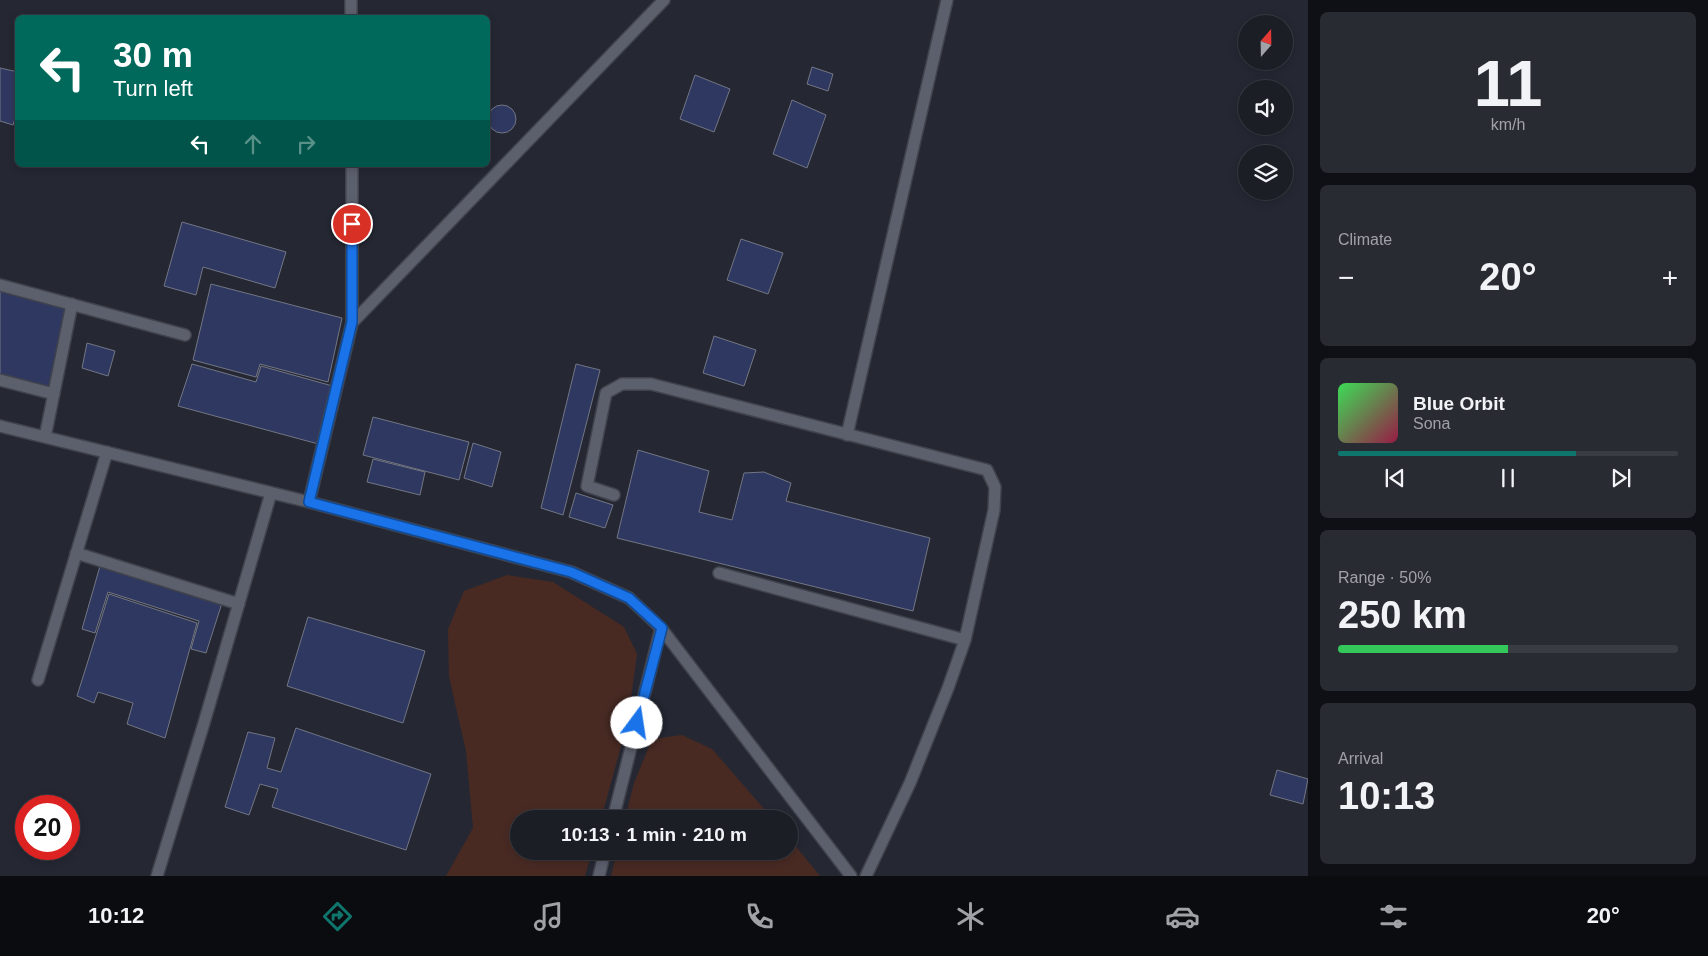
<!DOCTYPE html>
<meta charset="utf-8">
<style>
body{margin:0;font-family:Arial,sans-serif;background:#292b32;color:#f1f3f6;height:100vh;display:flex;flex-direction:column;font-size:19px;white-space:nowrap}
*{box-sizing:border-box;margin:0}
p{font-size:16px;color:#a0a2a7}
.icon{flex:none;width:28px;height:28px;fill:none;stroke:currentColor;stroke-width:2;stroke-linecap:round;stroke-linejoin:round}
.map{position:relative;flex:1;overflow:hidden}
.panel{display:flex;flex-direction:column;gap:12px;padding:12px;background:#0f1015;width:400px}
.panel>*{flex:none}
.banner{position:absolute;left:15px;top:15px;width:475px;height:152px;border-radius:8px;box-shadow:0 2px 8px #0003,0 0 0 1px #3a3c43;background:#00695c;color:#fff;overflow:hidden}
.needle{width:32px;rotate:20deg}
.buttons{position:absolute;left:1238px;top:15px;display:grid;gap:10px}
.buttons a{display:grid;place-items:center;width:55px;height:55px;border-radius:50%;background:#1c1e26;box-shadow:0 2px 8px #0003,0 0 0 1px #3a3c43;font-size:25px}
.speed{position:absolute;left:15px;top:795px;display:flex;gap:10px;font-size:25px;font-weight:700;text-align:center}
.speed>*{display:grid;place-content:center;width:65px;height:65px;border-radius:50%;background:#1c1e26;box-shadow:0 2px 8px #0003,0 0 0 1px #3a3c43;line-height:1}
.speed .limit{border:8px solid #d22;background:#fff;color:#111}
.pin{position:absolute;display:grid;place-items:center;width:42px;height:42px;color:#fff;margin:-21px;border:2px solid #fff;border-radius:50%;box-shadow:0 1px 5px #0007}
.me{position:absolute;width:55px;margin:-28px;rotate:14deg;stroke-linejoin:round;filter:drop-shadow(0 0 4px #0008)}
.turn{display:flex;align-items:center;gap:18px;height:105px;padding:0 15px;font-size:22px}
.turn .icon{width:65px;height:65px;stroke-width:2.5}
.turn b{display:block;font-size:35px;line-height:42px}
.lanes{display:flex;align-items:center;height:48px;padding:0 15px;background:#0003;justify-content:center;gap:25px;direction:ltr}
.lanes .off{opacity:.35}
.big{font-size:38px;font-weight:700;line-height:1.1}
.panel .widget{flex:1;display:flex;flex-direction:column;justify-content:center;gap:8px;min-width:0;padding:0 18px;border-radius:8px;background:#292b32}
.panel .dial{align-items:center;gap:0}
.dial b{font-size:65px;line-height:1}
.song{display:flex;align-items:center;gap:15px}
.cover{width:60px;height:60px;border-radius:8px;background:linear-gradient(135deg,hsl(130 70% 55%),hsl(340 70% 35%))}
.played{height:5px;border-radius:2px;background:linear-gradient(90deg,#0f766e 70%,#3a3c43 70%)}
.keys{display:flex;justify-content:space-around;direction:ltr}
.heat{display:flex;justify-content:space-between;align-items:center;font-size:28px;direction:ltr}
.charge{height:8px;border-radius:4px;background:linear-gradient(90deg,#34c759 50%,#3a3c43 0)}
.trip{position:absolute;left:510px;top:810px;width:288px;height:50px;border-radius:25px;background:#1c1e26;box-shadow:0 2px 8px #0003,0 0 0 1px #3a3c43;font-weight:700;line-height:50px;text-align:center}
.tab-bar{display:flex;height:80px;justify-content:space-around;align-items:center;background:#0b0c0f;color:#a0a2a7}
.tab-bar .icon{width:35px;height:35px}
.tab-bar .on{color:#0f766e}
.tab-bar b{font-size:22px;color:#f1f3f6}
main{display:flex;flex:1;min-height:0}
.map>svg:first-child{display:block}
.green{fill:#482a23}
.building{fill:#2f3860;stroke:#727684}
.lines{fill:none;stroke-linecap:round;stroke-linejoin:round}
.lane-casing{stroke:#40434c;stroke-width:14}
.lane{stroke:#5c606d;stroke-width:11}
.route-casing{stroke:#114b97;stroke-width:12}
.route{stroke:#1a73e8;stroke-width:9}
</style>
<main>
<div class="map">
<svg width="1308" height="876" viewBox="0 0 1308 876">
<rect width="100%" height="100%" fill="#252833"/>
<path class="green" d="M507 575 553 582 624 627 637 654 628 721 601 819H519V851H592L585 876H446L473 828 466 751 449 677 448 629 464 591Z
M682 735 712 749 773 819H625L634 783 652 739Z
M789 838 820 876H611L617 851H789Z"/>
<path class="building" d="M812 67 833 74 828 91 807 84Z
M0 68 18 72V110L13 125 0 121Z
M695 75 730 89 714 132 680 119Z
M792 100 826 115 807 168 773 154Z
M488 119a14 14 0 1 1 28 0a14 14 0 1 1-28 0Z
M182 222 286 252 275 288 203 267 196 295 164 286Z
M741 239 783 253 768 294 727 280Z
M211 284 342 318 328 382 260 364 256 377 193 360Z
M0 290 68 309 50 387 0 374Z
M714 336 756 350 744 386 703 373Z
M87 343 115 351 108 376 82 368Z
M192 364 256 382 261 366 336 387 322 445 178 406Z
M576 364 600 370 563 515 541 508Z
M373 417 469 442 459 480 363 455Z
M473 443 501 452 492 487 464 478Z
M638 450 709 471 699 512 732 520 744 473 764 472 791 483 786 501 930 538 913 611 617 538Z
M373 459 425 472 420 495 367 482Z
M576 493 613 505 605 528 569 517Z
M100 566 222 603 206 653 191 649 199 621 108 592 95 633 82 629Z
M109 594 197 623 165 738 127 724 133 703 98 692 94 703 77 696Z
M308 617 425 651 403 723 287 686Z
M296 728 431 774 406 850 272 807 278 789 260 784 249 815 225 807 248 732 275 738 267 768 281 772Z
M1277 770 1308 779 1303 804 1270 795Z"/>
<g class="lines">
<defs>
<path id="lane" d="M351 0V18
M352 165V323
M0 285 185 335
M0 380 54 394
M0 426 309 502 571 572 629 598 661 628 851 876
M847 435 947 0
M45 437 72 304
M614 495 587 486 606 393 622 384H651L987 470 995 487 994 510 965 640 948 688 910 783 866 876
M309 502 352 323 664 0
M76 553 239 604
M719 573 965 640
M38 680 107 452
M613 819 661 628
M157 876 204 723 271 493
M599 876 605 851"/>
</defs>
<use href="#lane" class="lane-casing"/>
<use href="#lane" class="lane"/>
</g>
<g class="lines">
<defs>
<path id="route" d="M352 224V322L309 502 571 572 629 598 662 628 637 723"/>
</defs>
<use href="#route" class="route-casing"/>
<use href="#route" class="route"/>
</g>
</svg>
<div class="buttons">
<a><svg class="needle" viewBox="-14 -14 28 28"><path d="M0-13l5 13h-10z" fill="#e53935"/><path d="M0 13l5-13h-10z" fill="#a0a2a7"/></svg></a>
<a><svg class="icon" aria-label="sound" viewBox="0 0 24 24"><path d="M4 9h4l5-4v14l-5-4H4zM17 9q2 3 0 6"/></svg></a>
<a><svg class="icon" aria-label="layers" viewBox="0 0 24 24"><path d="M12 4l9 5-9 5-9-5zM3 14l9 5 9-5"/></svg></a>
</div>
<div class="speed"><div class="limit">20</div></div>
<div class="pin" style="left:352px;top:224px;background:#d93025"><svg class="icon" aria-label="arrive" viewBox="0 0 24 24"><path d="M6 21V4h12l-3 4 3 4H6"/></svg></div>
<svg class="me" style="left:637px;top:723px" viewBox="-20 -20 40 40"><circle r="19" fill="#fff"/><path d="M0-13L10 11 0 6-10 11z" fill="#1a73e8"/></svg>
<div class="trip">10:13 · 1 min · 210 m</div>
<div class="banner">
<div class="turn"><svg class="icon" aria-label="left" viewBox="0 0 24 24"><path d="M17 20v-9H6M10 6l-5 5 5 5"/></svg><div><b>30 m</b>Turn left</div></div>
<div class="lanes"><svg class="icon" aria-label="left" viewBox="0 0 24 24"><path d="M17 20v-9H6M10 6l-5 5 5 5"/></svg><svg class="icon off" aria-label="ahead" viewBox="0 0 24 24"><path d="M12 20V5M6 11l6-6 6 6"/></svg><svg class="icon off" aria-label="right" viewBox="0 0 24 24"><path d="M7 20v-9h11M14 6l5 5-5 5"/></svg></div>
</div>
</div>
<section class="panel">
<div class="widget dial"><b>11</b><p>km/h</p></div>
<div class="widget"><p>Climate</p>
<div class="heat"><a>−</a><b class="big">20°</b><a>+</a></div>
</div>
<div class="widget">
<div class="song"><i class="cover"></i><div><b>Blue Orbit</b><p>Sona</p></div></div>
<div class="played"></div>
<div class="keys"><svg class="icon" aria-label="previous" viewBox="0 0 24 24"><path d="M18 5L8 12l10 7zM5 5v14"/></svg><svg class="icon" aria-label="pause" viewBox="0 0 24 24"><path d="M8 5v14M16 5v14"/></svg><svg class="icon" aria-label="next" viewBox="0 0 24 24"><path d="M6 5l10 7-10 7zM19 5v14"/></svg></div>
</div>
<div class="widget"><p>Range · 50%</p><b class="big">250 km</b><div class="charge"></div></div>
<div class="widget"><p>Arrival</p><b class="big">10:13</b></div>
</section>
</main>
<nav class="tab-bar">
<b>10:12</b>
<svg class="icon on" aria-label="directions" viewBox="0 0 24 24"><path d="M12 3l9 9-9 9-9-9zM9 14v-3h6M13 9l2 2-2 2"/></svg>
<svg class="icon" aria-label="music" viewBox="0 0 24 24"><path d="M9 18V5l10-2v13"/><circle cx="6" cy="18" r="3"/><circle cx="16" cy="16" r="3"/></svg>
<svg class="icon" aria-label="phone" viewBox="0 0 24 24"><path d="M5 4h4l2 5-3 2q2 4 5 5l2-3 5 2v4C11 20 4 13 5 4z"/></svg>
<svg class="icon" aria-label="climate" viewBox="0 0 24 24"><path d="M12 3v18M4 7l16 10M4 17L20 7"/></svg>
<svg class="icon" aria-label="car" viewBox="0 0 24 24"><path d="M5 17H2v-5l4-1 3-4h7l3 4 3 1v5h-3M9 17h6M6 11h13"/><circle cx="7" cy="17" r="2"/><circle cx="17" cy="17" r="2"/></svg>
<svg class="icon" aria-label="filters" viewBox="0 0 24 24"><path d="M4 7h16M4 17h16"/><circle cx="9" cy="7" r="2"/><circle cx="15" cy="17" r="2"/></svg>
<b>20°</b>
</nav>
